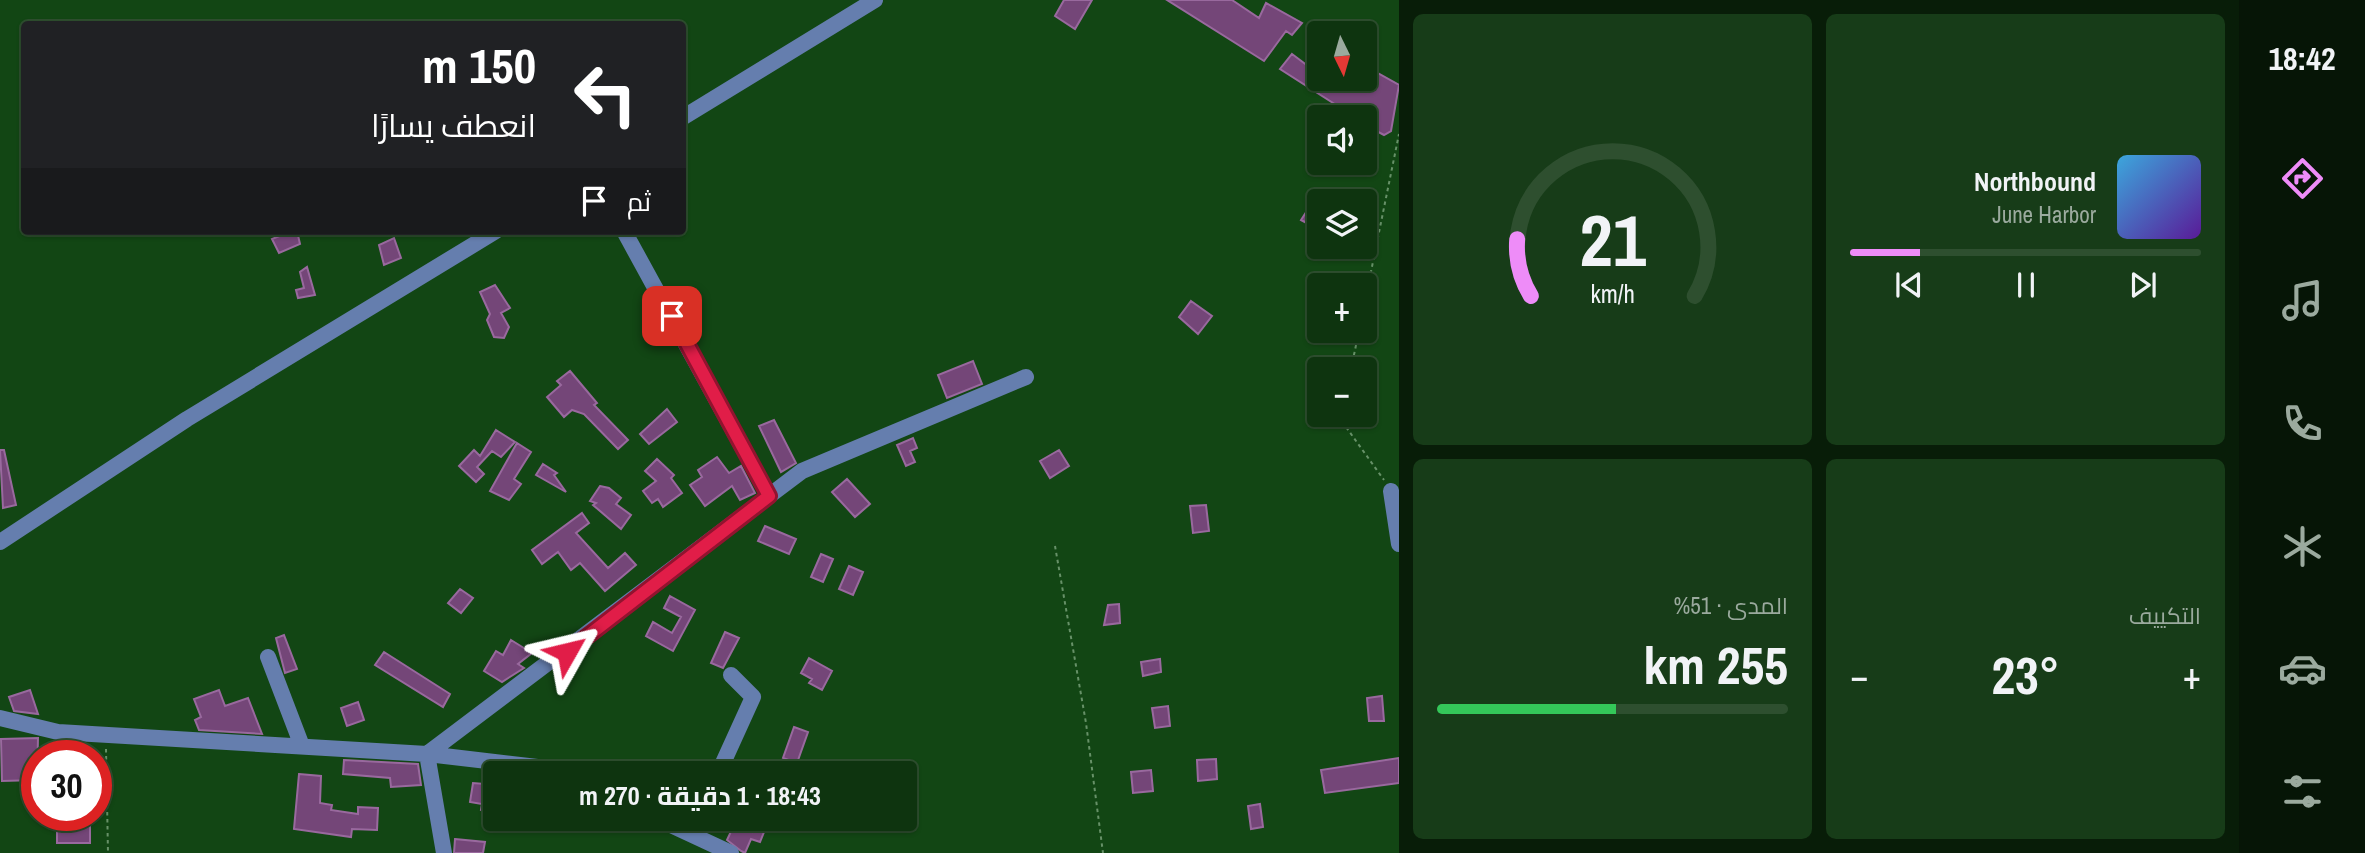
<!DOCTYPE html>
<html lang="ar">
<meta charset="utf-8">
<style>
body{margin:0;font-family:"Archivo Narrow",Cairo,sans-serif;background:#173c18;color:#f1f3f6;direction:rtl;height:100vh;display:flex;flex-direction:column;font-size:26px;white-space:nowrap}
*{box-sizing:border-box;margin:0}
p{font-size:23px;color:#9baa9e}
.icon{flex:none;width:38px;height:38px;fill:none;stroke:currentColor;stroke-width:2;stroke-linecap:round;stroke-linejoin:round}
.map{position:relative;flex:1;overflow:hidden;direction:ltr}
.drawer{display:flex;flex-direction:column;gap:14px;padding:14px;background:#081d08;width:840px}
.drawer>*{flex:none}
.top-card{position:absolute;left:21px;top:21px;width:665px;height:214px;border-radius:7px;box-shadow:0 2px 5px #0004,0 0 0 2px #2e4f2f;direction:rtl;background:#202124;color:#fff;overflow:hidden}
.needle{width:46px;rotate:175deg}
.tools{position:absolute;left:1307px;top:21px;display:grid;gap:14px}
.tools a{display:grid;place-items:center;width:70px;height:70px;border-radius:7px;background:#0e340f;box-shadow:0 2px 5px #0004,0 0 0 2px #2e4f2f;font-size:35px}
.speed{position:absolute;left:21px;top:740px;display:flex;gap:14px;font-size:35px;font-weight:700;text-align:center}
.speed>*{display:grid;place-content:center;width:91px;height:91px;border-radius:50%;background:#0e340f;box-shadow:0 2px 5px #0004,0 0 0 2px #2e4f2f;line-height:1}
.speed .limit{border:10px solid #d22;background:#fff;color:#111}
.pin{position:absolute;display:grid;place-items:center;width:60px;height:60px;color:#fff;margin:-30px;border-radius:14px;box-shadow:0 4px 10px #0006}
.me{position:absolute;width:77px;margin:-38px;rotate:53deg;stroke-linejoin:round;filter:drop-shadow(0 0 5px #0008)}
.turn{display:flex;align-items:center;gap:24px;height:147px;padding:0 35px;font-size:32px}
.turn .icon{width:91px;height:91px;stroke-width:2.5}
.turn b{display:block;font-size:49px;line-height:60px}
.then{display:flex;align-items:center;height:66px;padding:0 35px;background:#0003;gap:14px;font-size:26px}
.big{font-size:52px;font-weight:700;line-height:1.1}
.drawer .widget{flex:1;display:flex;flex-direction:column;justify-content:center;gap:10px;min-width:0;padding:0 24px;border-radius:10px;background:#173c18}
.drawer .dial{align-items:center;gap:0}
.dial svg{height:182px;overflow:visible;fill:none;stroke:#2e4f2f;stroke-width:7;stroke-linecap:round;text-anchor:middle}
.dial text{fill:#f1f3f6;stroke:none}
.song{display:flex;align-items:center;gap:21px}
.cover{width:84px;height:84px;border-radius:10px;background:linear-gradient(135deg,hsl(200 70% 55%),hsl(270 70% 35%))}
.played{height:7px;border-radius:4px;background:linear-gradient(90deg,#ee8cf8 20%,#2e4f2f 20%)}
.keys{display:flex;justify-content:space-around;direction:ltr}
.heat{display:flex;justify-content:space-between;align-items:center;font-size:38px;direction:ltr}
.charge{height:10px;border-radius:5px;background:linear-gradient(90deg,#34c759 51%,#2e4f2f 0)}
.drawer .tiles{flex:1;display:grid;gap:14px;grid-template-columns:repeat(2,1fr)}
.trip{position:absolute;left:483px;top:761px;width:434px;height:70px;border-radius:7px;background:#0e340f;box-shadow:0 2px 5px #0004,0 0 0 2px #2e4f2f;font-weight:700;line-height:70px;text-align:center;direction:rtl}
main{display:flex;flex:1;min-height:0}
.dock{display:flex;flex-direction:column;width:126px;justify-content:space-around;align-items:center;background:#061506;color:#9baa9e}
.dock .icon{width:49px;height:49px}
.dock .active{color:#ee8cf8}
.dock b{font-size:32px;color:#f1f3f6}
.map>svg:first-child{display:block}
.building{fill:#744678;stroke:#99699e;stroke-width:2}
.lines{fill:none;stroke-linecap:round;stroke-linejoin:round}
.path{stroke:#679168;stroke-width:2;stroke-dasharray:3.5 3.5;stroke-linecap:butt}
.minor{stroke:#657eae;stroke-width:16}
.route-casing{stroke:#92132f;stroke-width:18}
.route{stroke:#e11d48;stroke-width:12}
</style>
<main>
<nav class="dock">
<b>18:42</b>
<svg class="icon active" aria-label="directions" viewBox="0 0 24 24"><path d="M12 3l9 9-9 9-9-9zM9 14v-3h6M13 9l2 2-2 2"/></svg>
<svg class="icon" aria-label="music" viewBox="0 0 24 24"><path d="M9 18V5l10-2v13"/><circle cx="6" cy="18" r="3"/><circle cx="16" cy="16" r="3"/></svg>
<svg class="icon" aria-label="phone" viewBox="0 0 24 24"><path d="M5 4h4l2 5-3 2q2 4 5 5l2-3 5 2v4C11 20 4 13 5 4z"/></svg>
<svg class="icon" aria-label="climate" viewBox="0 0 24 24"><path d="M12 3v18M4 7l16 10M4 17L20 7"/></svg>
<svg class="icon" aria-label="car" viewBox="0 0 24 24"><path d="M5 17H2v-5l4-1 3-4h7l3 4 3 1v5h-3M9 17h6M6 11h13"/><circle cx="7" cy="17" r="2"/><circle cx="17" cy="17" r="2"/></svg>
<svg class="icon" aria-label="filters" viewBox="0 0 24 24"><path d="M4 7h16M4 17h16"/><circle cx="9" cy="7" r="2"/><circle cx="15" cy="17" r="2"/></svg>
</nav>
<section class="drawer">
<div class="tiles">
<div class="widget">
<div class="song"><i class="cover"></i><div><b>Northbound</b><p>June Harbor</p></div></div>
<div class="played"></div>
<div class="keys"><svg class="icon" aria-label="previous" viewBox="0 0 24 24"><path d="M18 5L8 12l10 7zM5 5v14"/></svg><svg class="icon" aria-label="pause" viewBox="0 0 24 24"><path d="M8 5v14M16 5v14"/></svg><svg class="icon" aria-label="next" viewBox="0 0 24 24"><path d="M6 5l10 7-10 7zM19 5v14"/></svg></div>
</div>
<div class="widget dial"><svg viewBox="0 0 100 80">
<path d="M14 69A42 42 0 1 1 86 69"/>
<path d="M14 69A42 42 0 0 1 8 44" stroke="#ee8cf8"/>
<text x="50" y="56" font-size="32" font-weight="700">21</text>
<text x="50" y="72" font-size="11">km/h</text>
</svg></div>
<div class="widget"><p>التكييف</p>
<div class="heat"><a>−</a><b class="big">23°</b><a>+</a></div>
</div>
<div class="widget"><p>المدى · 51%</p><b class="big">255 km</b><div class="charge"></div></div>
</div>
</section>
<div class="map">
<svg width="1399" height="853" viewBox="0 0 1399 853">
<rect width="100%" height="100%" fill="#124614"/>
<path class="building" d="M1064 0H1092L1075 29 1055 16Z
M1167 0H1232L1259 18 1266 3 1302 23 1292 35 1286 31 1264 61Z
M1292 54 1312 69 1320 59V79H1365V66L1399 85 1391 131 1384 135 1365 125V117H1355L1280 69Z
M1310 206 1320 211V230L1301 220Z
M292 231H297L300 244 279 253 272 239Z
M394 238 401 258 384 265 379 245Z
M307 267 315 295 298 298 296 290 304 288 300 272Z
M495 285 510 308 501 313 509 327 504 338 494 337 487 320 490 314 480 292Z
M1191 301 1212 316 1198 334 1179 317Z
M973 361 982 384 947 398 938 375Z
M570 371 597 403 594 405 628 440 618 449 584 414 572 410 564 417 547 397 561 385 557 381Z
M667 409 677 422 649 444 640 434Z
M774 420 796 463 781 472 759 426Z
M496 430 515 442 501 457 492 451 477 467 484 474 476 482 459 466 474 450 480 456Z
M913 438 917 448 910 451 915 462 906 466 897 445Z
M517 443 531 452 514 479 521 484 509 500 490 491Z
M0 450H4L16 505 3 508Z
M1059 450 1069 466 1050 478 1040 461Z
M717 457 729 473 741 466 755 493 740 500 732 486 705 506 690 485 702 477 698 470Z
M657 459 674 475 671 478 682 493 663 507 658 499 652 503 643 491 656 481 645 471Z
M543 464 557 473 554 475 566 492 536 475Z
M847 479 870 504 855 517 832 492Z
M600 486 609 488 621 498 616 504 631 515 621 529 593 505 596 503 590 501Z
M1206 505 1209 531 1193 533 1190 506Z
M582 513 589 523 576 533 608 568 625 553 636 565 605 591 580 563 571 570 558 552 542 564 532 550Z
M765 526 796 539 789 554 758 541Z
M821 554 833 559 823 582 811 577Z
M849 566 863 572 853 595 839 589Z
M460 589 473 598 461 613 448 603Z
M670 596 695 610 673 651 646 636 653 622 672 633 681 617 664 608Z
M1119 604 1120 623 1104 625 1108 605Z
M725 632 739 638 723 668 711 663Z
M284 635 297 669 285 673 276 638Z
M511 640 532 653 518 664 524 668 502 682 484 671 496 651 503 655Z
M384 652 450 694 443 707 375 665Z
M809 658 832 671 822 690 809 683 812 679 801 673Z
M1160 659 1161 672 1143 676 1141 662Z
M30 690 38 714 14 711 9 697Z
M219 690 225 706 248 698 262 734 199 730 195 720 201 717 194 699Z
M1382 696 1384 721H1369L1367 698Z
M358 702 364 720 347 726 341 708Z
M1168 706 1170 726 1155 728 1152 708Z
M794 727 808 732 797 763 783 758Z
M38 738 37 780 2 781 1 739Z
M1399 758V783L1325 793 1321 770Z
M1216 759 1217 779 1198 781 1197 760Z
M344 760 418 764 421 785 391 787 390 778 343 774Z
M1151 770 1153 791 1133 793 1131 772Z
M299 774 321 776 320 803 332 805 331 810 358 814V807L378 808 377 830 352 829 351 837 294 829Z
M486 782 495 783 493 812 481 810 482 804 470 802 473 783 485 784Z
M1260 804 1263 827 1251 829 1248 806Z
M57 816H90V843H57Z
M734 825 752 832 753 828 764 832 760 842 751 839 745 853 741 851 727 840Z
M455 839 485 842 483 853H454Z"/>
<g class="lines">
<path class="path" d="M1365 301 1399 134
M1351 369 1359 331
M1342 415 1341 420 1384 480
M1055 546 1086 723 1103 853
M106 749 108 853"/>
<path class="minor" d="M682 118 875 0
M624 231 769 496
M1391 491 1399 544
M0 542 187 419 496 231
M268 657 302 746
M0 718 58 732 427 754 802 471 1026 377
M718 774 753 697 731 675
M658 819 731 853
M444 853 427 754 546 768 558 774"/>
</g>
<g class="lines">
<defs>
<path id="route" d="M567 652 769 496 672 316"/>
</defs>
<use href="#route" class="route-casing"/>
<use href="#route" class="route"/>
</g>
</svg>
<div class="tools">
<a><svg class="needle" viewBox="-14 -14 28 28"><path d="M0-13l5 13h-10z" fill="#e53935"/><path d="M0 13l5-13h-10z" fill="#9baa9e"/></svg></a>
<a><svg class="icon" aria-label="sound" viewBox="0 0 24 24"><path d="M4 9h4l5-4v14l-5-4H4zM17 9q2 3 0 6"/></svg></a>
<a><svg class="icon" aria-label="layers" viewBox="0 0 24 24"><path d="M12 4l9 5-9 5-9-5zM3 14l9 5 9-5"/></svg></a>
<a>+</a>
<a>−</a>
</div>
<div class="speed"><div class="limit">30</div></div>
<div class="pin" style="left:672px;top:316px;background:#d93025"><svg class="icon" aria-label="arrive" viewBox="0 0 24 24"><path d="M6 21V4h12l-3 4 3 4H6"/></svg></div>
<svg class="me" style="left:567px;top:652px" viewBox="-20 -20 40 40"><path d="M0-17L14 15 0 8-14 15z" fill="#e11d48" stroke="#fff" stroke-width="4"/></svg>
<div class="trip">18:43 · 1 دقيقة · 270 m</div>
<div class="top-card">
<div class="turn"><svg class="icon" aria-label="left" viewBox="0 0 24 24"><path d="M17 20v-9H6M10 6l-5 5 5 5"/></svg><div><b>150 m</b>انعطف يسارًا</div></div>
<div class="then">ثم<svg class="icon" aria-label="arrive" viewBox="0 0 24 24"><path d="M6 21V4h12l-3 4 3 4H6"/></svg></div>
</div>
</div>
</main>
